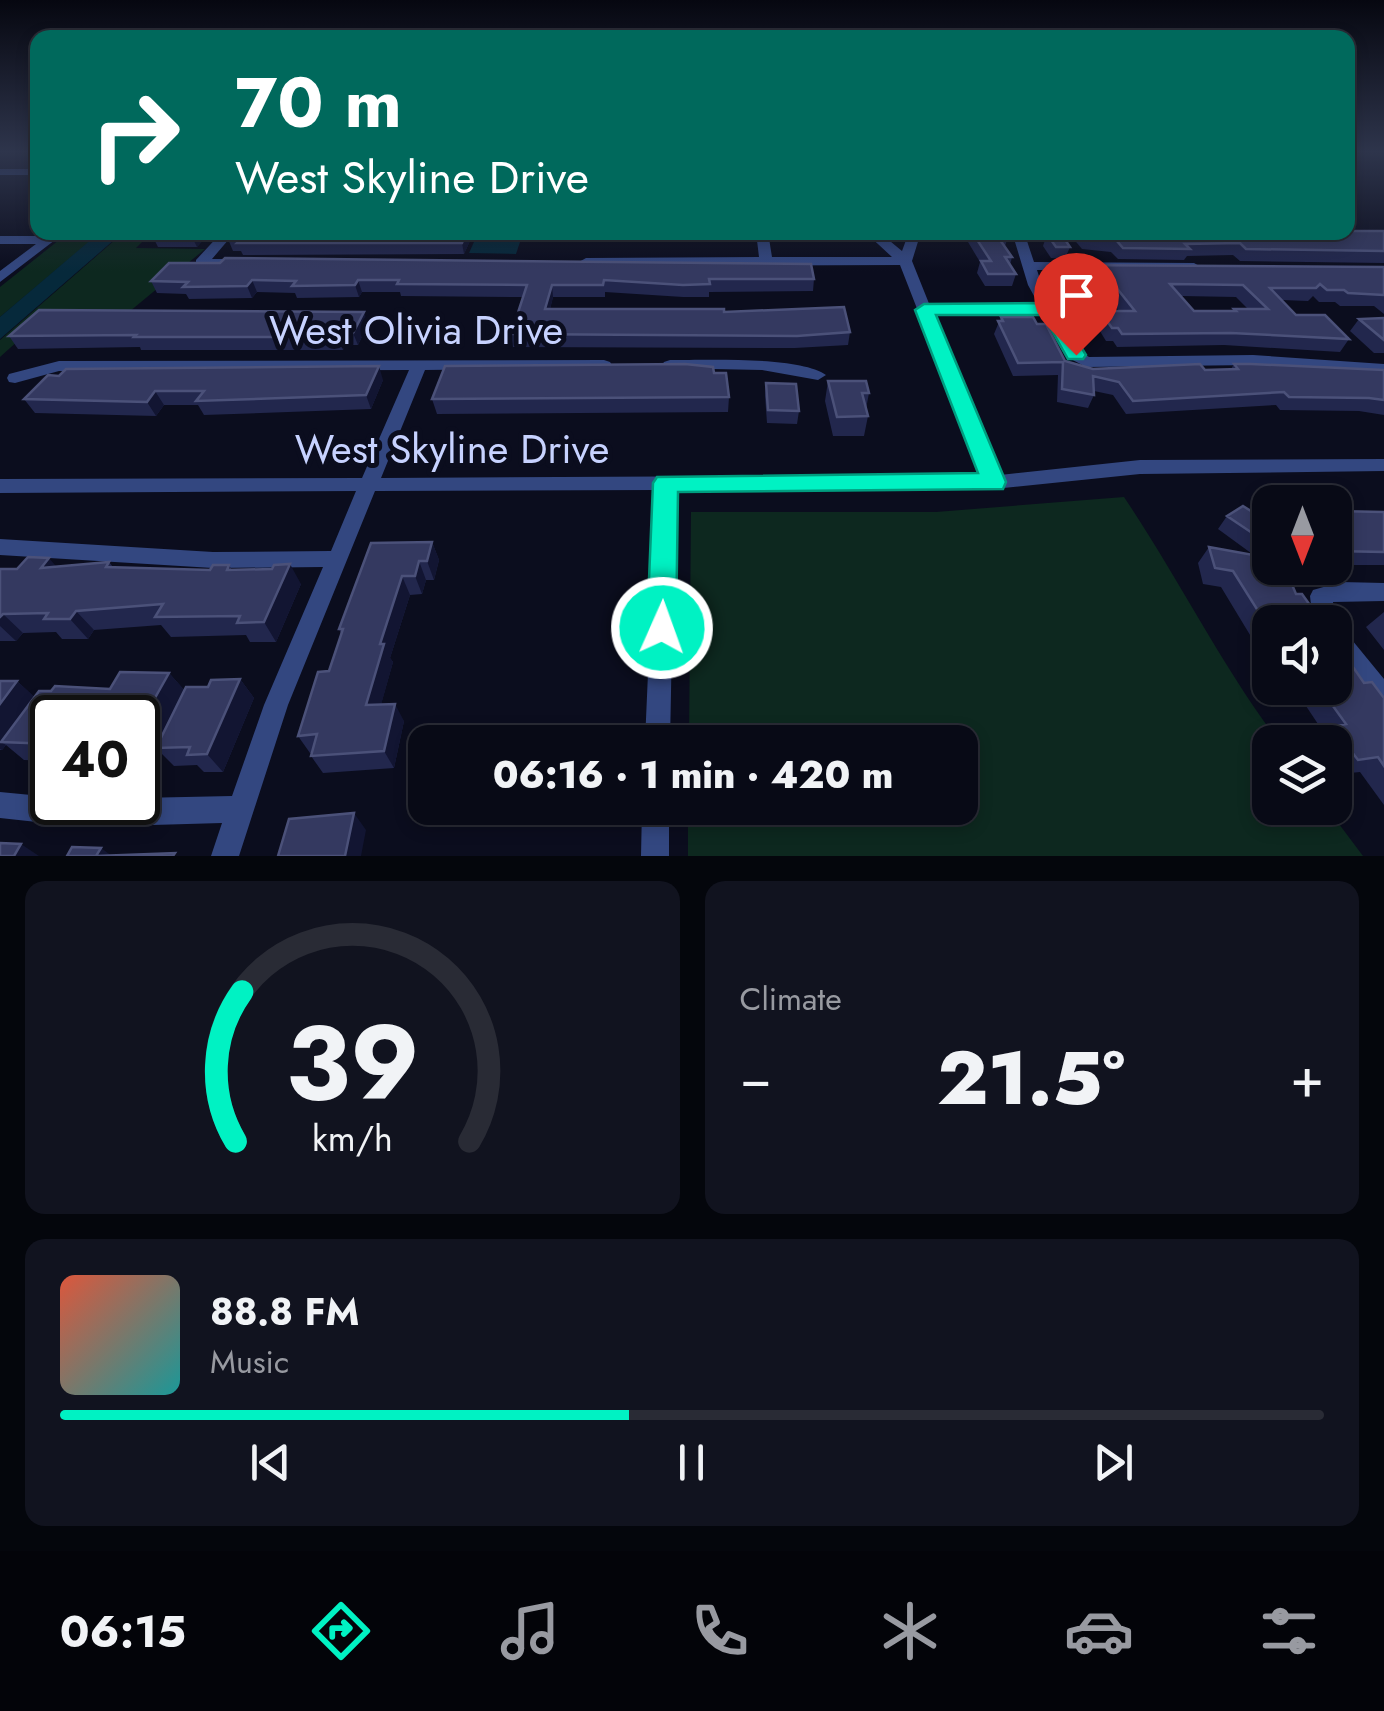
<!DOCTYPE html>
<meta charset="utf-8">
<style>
body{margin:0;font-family:Jost,sans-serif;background:#11131f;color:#f1f3f6;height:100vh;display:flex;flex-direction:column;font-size:38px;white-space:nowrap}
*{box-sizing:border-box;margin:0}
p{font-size:32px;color:#989aa1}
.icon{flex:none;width:55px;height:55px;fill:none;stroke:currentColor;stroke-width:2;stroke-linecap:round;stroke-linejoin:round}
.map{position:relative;height:856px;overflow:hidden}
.side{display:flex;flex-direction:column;gap:25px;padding:25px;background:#04060c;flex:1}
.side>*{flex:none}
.banner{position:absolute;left:30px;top:30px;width:1325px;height:210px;border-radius:20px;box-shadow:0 5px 15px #0003,0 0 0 2px #292b35;background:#00695c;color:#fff;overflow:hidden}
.needle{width:65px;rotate:180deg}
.fabs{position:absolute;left:1252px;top:485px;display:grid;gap:20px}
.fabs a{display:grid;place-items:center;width:100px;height:100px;border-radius:20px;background:#080a16;box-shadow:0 5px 15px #0003,0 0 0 2px #292b35;font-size:50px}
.speed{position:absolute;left:30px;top:695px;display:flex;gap:20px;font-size:50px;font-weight:700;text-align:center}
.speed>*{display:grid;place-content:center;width:130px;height:130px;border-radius:50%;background:#080a16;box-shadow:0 5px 15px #0003,0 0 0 2px #292b35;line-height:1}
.speed .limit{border:5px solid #111;border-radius:15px;background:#fff;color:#111}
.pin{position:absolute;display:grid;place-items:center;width:85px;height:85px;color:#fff;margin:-102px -42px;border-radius:50% 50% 50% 0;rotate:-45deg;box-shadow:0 0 10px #0007}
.pin .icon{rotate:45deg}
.me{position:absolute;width:110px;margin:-55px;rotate:2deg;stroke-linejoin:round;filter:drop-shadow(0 0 8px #0008)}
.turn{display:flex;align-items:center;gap:35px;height:210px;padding:0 40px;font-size:45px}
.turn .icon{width:130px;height:130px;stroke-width:2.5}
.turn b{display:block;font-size:70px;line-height:85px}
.big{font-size:75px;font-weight:800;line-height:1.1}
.side .tile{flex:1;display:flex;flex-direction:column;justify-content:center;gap:15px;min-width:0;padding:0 35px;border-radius:20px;background:#11131f}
.side .dial{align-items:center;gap:0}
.dial svg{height:260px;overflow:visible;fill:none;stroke:#292b35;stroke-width:7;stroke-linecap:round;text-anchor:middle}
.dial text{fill:#f1f3f6;stroke:none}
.song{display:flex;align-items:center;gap:30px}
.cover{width:120px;height:120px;border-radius:15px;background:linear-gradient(135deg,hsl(10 70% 55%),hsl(180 70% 35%))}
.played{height:10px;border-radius:5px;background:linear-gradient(90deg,#00f2c3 45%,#292b35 45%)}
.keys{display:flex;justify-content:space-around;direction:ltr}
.heat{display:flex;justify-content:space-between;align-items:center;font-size:55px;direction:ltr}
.side .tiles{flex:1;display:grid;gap:25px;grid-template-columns:1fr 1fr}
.tile:last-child{grid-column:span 2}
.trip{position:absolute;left:408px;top:725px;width:570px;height:100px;border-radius:20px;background:#080a16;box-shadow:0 5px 15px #0003,0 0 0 2px #292b35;font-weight:800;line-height:100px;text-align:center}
.tab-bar{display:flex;height:160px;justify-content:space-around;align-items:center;background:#030409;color:#989aa1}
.tab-bar .icon{width:70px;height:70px}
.tab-bar .selected{color:#00f2c3}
.tab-bar b{font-size:45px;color:#f1f3f6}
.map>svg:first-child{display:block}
.green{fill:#0d281f}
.water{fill:#06293b}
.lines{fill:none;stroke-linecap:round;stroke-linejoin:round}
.minor{fill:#334780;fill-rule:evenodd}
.wall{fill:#22274d;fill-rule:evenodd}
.shaded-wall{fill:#121532}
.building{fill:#343960;stroke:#4b5179;stroke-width:2.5;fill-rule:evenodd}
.route{fill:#00f2c3;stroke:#009d7f;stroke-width:2.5}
.labels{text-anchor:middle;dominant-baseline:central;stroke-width:10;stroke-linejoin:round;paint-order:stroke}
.street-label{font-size:40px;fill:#c7d2ff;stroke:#0b0d1e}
</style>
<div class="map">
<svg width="1384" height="856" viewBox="0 0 1384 856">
<rect width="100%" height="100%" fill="#0b0d1e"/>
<path class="green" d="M80 233H100L0 317V287L59 240Z
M123 233H151L136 248 205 249 129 312 49 313 0 357V340Z
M1124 497C1178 577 1221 665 1279 742H1270V808H1327L1363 856H688V808H960V742H689L691 512H936Z"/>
<path class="water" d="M100 232 122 233 0 339V317Z
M478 233V232L523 233 516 254 469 253Z"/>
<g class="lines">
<path class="minor" d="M0 169H38V175H0Z
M222 232H235L212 259H240L247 263 245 266H196V260Z
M756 232H768L772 257H892L865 232H879L902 251 909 232H921L912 261 930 306 1039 305 1028 285 1012 232H1024L1034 262 1194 263 1201 267 1199 270H1037L1042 285 1081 352 1089 357 1253 355 1384 364V374L1253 365 1086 367 1069 358 1044 313 934 314 1000 475 1140 460 1384 459V471L1140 474 994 489 675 490 670 742H645L656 490 375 491 288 705 239 856H211L222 823 83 827 0 818V792L52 797V802H138V798L232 796 264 705 323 567 213 568 0 555V539L213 552 331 551 356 491 0 493V479L362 478 409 370 59 371 15 383 9 382 7 378 9 374 59 361 604 360 610 362 612 365 610 368 425 370 381 478 982 475 900 265 586 266 579 262 586 258 759 257Z
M0 236H49L55 240 0 282V271L36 244H0Z
M670 360C705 360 800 356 826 375L818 380 762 370 664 368 662 365 664 362Z
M1341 582 1384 583V601L1333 602 1335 622H1313L1310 596 1313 590Z
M1335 626 1343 629 1384 679V708L1375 705 1335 653Z
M642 808H669V856H641Z"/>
</g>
<path class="wall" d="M1384 231V263L1240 261 1233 255 1187 256 1184 260 1118 259 1111 252 1082 249 1072 237 1074 232Z
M210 232 197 247H158L152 235Z
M474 232 464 254 243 255 241 251H233L228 239Z
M965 232H1005L1008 237 1005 246 1012 257 1010 265 1016 274 1012 286H985L977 273 980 262 968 242Z
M1047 234 1070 247 1065 259 1051 258 1043 246Z
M1064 265 1384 267V314L1374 306H1340L1335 302H1319L1313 296 1308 301 1282 300 1296 315 1349 339 1340 352 1224 345 1117 347 1113 341H1106L1095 323 1100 311H1119L1110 299 1074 298 1059 277ZM1181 296 1236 297 1248 309H1234L1232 311H1194Z
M814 279 813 291 709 292V297H683L605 292V297H553L550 309 724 312 850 332 848 345 795 348 513 347 511 334 523 297 401 296 400 292H362L359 297 297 298 295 293 257 292 252 298 189 299 186 294 157 293 151 281Z
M1001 317 1065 361 1093 369H1231L1234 364 1384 370V415L1359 411 1280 410 1276 405 1126 414 1113 395 1094 391V395L1088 408 1057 402 1058 375 1013 376 994 334Z
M1384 318V353H1374L1350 331 1359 319Z
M368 324 358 345H345L343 350H141L140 347 18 349 9 336Z
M714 373 729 397 728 412 437 414 432 399Z
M48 375 383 380 371 409 204 415 198 405H164L156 416 35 413 24 399Z
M828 381 869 393 866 409 868 416 864 436H833L825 401Z
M766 383 799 411 797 424 767 423 765 396Z
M1335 511 1384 512V565H1335Z
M1227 516 1270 523V568H1290L1287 570 1270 622V668L1221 587 1203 584 1198 563 1209 547 1255 556 1218 529Z
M432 542 439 560 434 580H426L422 594 410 595 390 658 393 662 381 704 404 721 394 768 323 773 311 756 312 753H310L298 736 329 671 341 634 339 629Z
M109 562 113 567 210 570 229 565 232 570 301 584 276 642H250L246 635 171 637 161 625 94 630 88 639H62L56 632 23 633 16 641H0V569H17Z
M1384 612V650L1366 627Z
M169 673 185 691 240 679 254 698 223 772H204L197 765 174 766 156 748 174 712 145 764H138V718H52V761L24 760 6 745 2 750H0V681H17L34 697 51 691 110 689Z
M1364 683 1384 698V805L1360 772 1340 774 1335 767V742H1317L1316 740 1324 733 1294 688H1335Z"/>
<path class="shaded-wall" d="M194 232H210L197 247 191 235Z
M466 232H474L464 254 462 243Z
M252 280 257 292 252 298 247 286Z
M358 280 362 292 359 297 355 285Z
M552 285 553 297 547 321 545 309Z
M364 312 368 324 358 345 353 333Z
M340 333 345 345 343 350 338 337Z
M379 366 383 380 371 409 366 395Z
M155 391 164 405 156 416 147 402Z
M432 542 439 560 434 580 427 561Z
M49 558 66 578 41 568Z
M419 561 426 580 422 594 415 576Z
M290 564 301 584 276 642 264 622Z
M402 576 410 595 390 658 393 662 376 723 366 705 380 644Z
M76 611 94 630 88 639 70 619Z
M3 614 23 633 16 641 0 626V617Z
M169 673 185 691 145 764 138 757V728Z
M240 679 254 698 223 772 207 754Z
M17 681 38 700 1 742 6 745 2 750 0 749V704Z
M395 704 404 721 394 768 384 751Z
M354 813 366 830 361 856H345Z
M21 844 39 856H14Z
M101 848 112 856H96Z"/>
<path class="building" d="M1348 231H1384V251L1246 249 1240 243 1185 244 1190 249 1123 248 1116 240 1086 237 1082 232Z
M155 232H194L191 235H152Z
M234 232H466L462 243H237L241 239H228Z
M972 232H1005L1008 237H998L1012 257H1005L1016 274H988L981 261H991Z
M1050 232H1060L1070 247H1056L1047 234Z
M225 258 811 264 814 279H709L710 284 683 285 604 280 603 285H552L545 309H724V312L844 307 850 332 797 336 511 334 527 285 397 284 399 280H358L355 285 292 286 296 281 252 280 247 286 183 287 188 282 151 281 169 263H220Z
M1064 265 1384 267V295L1348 293 1344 290H1327L1320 284 1316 288H1270L1296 315H1325L1349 339 1231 333 1122 334 1118 328H1112L1100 311H1135L1115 286 1079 285ZM1170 284 1243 285 1268 309H1234L1236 311H1194Z
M39 310 364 312 353 333H340L338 337H134L136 335 9 336Z
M1001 317H1033L1037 324H1046L1065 361 1093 369 1200 364 1205 370 1238 369 1234 364H1251L1384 370V400L1369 398 1289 397 1284 392 1133 401 1119 382 1093 376 1094 395 1062 389 1063 362 1018 363 998 321H1003Z
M1384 318V340L1359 319Z
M685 364 713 367 714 373H726L729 397 432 399 445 366Z
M379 366 366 395 196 401 204 391H155L147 402 24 399 48 375 59 376 66 369Z
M828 381H866L869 393H862L868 416 837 417Z
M766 383 796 384 799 411 768 410Z
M1243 506 1270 523V545L1227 516Z
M1335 511 1384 512V552L1335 551V519H1340Z
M432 542 427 561H419L415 576H402L380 644H384L366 705 395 704 384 751 311 756 317 734 298 736 318 672 329 671 343 629H339L371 543Z
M1209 547 1270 558V568H1285L1296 594H1302L1322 622H1270V630L1233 571 1215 568Z
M28 557 49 558 41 568 109 562 106 567 210 570 213 565H229L227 570 272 569 274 565 290 564 264 622 237 623 240 616 155 617 163 604 76 611 70 619H44L48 613 3 614 0 617V569H17Z
M1335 641 1364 683 1372 682 1384 698V766L1378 757 1358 760 1332 726 1346 724 1320 688H1335Z
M120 672 169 673 138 728V718H52V744L1 742 39 691H51L55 686 110 689Z
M240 679 207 754 187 755 190 747 156 748 186 687H208L211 680Z
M0 681H17L0 704Z
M354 813 345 856H278L289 819Z
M0 843 21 844 14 856H0Z
M72 847 101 848 96 856 175 853 173 856H67Z"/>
<linearGradient id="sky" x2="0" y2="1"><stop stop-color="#060710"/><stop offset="0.56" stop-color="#2e354c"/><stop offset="1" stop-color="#2e354c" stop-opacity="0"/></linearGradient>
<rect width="1384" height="271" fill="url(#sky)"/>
<path class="route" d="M1049 303 1056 305 1086 355 1083 359H1068L1043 315H936L1006 482 1003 489 678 492 676 628 672 637 662 640 651 637 647 628 653 483 657 477 978 473 915 310 924 304Z"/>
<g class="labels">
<g class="street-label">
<text x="416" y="330">West Olivia Drive</text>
<text x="452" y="449">West Skyline Drive</text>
</g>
</g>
</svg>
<div class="fabs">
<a><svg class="needle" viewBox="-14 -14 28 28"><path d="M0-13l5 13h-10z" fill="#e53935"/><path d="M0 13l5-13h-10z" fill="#989aa1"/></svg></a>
<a><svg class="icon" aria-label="sound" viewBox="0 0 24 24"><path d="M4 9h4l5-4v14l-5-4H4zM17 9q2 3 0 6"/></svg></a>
<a><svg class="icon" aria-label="layers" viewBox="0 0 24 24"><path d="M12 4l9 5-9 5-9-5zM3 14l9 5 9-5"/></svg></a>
</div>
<div class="speed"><div class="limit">40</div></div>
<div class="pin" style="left:1076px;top:355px;background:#d93025"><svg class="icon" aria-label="arrive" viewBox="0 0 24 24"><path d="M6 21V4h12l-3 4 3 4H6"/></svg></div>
<svg class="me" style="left:662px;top:628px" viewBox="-20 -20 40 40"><circle r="17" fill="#00f2c3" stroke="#fff" stroke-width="3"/><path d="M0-11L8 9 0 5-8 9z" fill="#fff"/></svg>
<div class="trip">06:16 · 1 min · 420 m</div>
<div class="banner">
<div class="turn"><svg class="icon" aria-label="right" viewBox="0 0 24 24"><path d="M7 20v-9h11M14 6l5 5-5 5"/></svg><div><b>70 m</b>West Skyline Drive</div></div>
</div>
</div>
<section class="side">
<div class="tiles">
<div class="tile dial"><svg viewBox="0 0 100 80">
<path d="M14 69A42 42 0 1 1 86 69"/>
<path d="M14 69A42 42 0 0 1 16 23" stroke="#00f2c3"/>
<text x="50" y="56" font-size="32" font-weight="700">39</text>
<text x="50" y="72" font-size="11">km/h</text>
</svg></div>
<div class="tile"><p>Climate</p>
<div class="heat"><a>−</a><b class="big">21.5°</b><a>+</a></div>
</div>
<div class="tile">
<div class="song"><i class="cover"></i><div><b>88.8 FM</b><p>Music</p></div></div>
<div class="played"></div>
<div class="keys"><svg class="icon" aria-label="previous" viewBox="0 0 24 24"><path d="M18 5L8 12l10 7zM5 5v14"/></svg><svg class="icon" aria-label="pause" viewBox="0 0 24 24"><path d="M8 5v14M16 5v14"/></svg><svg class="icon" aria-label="next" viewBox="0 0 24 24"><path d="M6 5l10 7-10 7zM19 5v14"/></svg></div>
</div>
</div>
</section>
<nav class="tab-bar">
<b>06:15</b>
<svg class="icon selected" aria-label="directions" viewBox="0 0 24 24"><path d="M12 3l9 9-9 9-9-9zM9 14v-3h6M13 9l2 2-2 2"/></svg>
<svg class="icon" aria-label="music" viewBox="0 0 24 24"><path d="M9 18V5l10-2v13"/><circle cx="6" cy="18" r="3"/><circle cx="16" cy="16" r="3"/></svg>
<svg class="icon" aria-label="phone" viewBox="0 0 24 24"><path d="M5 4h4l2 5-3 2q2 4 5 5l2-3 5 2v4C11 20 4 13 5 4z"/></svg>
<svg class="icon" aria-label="climate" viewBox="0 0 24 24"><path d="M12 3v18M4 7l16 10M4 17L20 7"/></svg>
<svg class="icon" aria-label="car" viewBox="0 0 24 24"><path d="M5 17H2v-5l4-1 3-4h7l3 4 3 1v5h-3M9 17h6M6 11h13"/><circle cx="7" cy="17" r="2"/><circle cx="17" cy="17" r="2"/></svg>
<svg class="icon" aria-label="filters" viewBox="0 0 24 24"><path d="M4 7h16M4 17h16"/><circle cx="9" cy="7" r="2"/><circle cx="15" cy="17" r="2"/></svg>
</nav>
